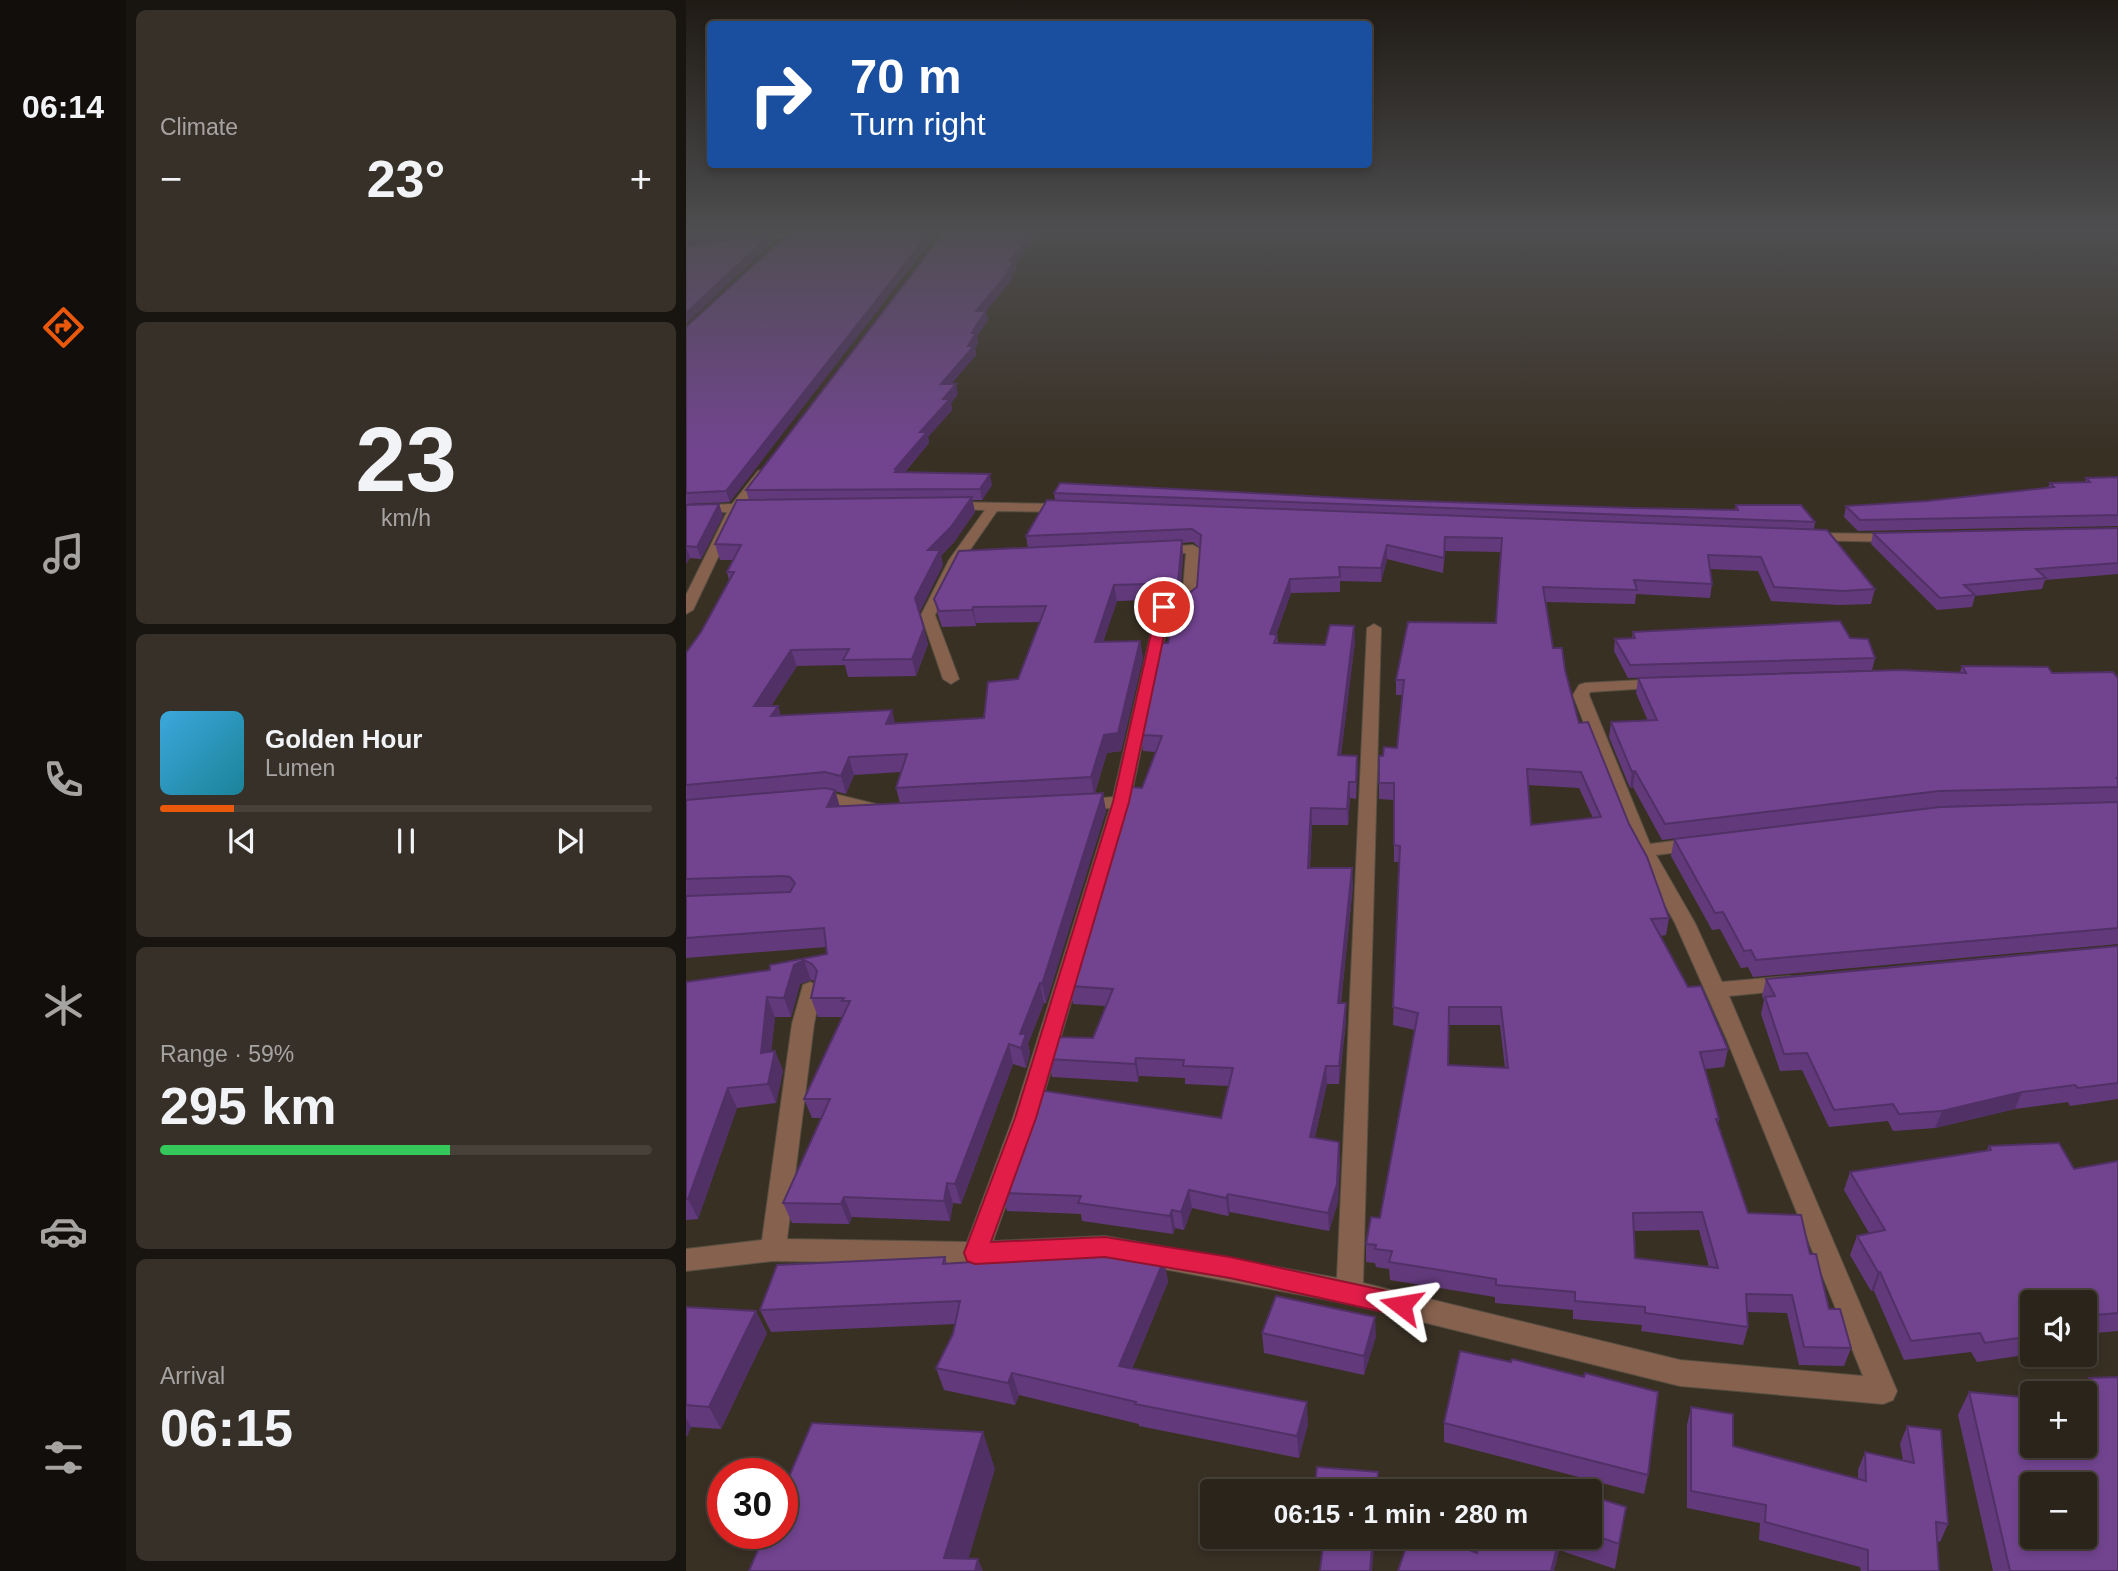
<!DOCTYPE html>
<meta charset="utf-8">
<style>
body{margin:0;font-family:Arial,sans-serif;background:#373028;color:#f1f3f6;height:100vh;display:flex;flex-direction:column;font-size:26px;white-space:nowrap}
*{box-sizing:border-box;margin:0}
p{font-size:23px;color:#a6a4a3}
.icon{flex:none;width:38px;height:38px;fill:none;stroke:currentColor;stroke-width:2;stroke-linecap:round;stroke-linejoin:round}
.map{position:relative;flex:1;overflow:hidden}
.drawer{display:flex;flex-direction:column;gap:10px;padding:10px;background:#18140f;width:560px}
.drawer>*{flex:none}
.hud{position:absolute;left:21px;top:21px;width:665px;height:147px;border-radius:7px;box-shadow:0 4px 10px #0003,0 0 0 2px #47413a;background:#1a4fa0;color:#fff;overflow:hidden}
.tools{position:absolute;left:1334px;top:1290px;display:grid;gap:14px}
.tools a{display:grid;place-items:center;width:77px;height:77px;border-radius:7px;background:#2b241b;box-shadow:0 4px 10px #0003,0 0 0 2px #47413a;font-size:35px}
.speed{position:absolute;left:21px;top:1458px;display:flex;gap:14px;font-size:35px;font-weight:700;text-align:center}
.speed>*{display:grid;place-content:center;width:91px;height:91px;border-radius:50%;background:#2b241b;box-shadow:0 4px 10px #0003,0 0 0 2px #47413a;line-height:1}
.speed .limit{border:10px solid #d22;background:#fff;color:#111}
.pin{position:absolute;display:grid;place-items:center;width:60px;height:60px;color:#fff;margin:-30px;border:4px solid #fff;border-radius:50%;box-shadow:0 2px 7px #0007}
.me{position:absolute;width:77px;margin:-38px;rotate:284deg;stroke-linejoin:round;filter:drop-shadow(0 0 5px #0008)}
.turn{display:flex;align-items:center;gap:24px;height:147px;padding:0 28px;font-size:32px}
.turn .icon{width:91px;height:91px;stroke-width:2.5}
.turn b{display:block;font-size:49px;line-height:60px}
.big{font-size:52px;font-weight:700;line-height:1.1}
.drawer .card{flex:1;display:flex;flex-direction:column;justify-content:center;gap:10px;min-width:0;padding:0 24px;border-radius:10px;background:#373028}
.drawer .dial{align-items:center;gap:0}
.dial b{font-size:91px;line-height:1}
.song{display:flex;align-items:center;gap:21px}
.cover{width:84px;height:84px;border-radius:10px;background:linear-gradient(135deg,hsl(200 70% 55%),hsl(190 70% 35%))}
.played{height:7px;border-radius:4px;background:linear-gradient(90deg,#ea580c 15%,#47413a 15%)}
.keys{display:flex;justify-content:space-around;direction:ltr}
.heat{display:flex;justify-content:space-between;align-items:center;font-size:38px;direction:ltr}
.charge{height:10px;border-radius:5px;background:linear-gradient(90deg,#34c759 59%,#47413a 0)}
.trip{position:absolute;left:514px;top:1479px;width:402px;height:70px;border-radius:7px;background:#2b241b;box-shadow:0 4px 10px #0003,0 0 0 2px #47413a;font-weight:700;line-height:70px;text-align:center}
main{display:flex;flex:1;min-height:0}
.menu{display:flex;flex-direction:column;width:126px;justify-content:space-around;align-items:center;background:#110e0b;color:#a6a4a3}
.menu .icon{width:49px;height:49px}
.menu .selected{color:#ea580c}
.menu b{font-size:32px;color:#f1f3f6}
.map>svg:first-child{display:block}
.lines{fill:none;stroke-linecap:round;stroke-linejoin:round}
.minor-casing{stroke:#574e43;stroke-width:2}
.minor{fill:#86614d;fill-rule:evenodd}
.wall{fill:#623a7c;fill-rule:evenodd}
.shaded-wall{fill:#503065}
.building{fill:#724490;stroke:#503065;stroke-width:2;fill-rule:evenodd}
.route{fill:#e11d48;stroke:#92132f;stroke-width:2}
</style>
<main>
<nav class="menu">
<b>06:14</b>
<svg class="icon selected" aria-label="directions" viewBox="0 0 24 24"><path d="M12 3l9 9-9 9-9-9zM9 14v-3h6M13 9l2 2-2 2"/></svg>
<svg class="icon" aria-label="music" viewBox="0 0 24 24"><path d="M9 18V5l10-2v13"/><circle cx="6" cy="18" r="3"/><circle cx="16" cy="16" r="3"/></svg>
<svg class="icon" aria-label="phone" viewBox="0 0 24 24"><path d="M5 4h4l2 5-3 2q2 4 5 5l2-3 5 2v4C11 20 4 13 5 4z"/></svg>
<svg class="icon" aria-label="climate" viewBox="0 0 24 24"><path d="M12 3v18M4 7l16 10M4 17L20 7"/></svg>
<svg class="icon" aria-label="car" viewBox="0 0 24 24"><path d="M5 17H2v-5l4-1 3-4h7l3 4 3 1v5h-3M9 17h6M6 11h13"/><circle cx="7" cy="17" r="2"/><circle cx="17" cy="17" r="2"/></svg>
<svg class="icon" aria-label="filters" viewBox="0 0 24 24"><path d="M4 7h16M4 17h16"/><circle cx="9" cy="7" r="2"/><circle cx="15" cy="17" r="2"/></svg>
</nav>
<section class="drawer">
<div class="card"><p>Climate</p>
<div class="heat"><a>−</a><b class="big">23°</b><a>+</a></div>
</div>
<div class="card dial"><b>23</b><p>km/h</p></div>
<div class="card">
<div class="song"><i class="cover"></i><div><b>Golden Hour</b><p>Lumen</p></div></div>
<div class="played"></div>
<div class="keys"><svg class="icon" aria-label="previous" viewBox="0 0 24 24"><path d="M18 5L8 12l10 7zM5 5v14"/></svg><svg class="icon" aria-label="pause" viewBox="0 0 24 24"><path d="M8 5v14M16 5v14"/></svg><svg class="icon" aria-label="next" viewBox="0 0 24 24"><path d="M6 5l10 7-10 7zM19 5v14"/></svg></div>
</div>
<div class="card"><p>Range · 59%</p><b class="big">295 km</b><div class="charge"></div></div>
<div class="card"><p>Arrival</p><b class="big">06:15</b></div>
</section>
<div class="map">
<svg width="1432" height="1571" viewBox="0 0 1432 1571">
<rect width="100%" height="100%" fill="#393024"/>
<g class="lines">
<defs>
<path id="minor" d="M113 231H132L62 243 58 241Z
M76 470 82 474 59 504 70 503 76 507 70 511H54L7 610 0 614V595L41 512 0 514V506L46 504 72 471Z
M266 502 378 504 384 508 378 512 311 511 277 560 249 615 273 679 265 684 257 679 235 615 263 560 299 510 262 509V503Z
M1123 533 1210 534 1217 538 1210 542 1118 540 1116 537Z
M507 545 514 549 510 601 503 605 496 601 500 553 475 555 468 551 475 547Z
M478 603 485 607 444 802 351 1118 307 1241 419 1236 651 1278 681 628 688 624 695 628 677 1283 994 1360 1177 1376 1041 1040 989 923 943 840 887 695 893 685 899 683 975 679 983 684 981 687 904 692 903 695 964 844 1010 838 1019 844 1010 850 970 855 1009 923 1036 982 1103 976 1110 978 1114 983 1110 988 1103 990 1043 996 1211 1391 1207 1400 1197 1404 994 1386 664 1304 419 1258 290 1264 87 1261 0 1271V1249L76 1240 106 1024 117 985 124 982 131 985 135 990 128 1024 101 1239 281 1242 327 1118 424 808 395 810 386 805 395 800 427 797 471 607Z
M145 793 202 807 205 811 196 816 145 803 128 805 119 800 122 796Z"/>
</defs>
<use href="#minor" class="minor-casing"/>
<use href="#minor" class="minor"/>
</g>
<path class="wall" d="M330 263V269L326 275V279L299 311 302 320 291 336 292 343 289 348 290 355 265 384 272 394 265 403 266 410 242 437 243 443 219 472 306 485 296 500H286L289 512 268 542 255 556 257 565 233 612 242 644 230 676 162 677 159 665 111 666 85 706H92L95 716 209 723 298 718 332 679 354 622 290 623V626L256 627 252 615 248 599 342 548 340 536 369 500 368 493 698 500 948 508 1049 510 1050 505 1129 522 1128 529 1189 589 1185 604 1153 605 1085 601 1072 571 1024 569 1026 584 1024 598 950 594 949 604 860 602 867 648 879 670 893 723 943 824 983 918 980 935 974 936 1002 987 1042 1049 1038 1067 1019 1069 1033 1119 1032 1124 1062 1213 1124 1254 1143 1309 1165 1348 1158 1366 1113 1365 1101 1313 1061 1312 1062 1327 1057 1345 955 1331 956 1325 887 1319V1310L809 1303V1297L704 1280 703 1269 690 1267 689 1263 680 1262V1244L694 1218 729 1030 707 1025 713 862H708V800L693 799V783L697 756 711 748 716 695H710V680L810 623 815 552 759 551 757 573 701 559 695 582 654 581V592L605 593 590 635H591L592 643 639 645 669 641 655 755 671 756 670 799 664 798 662 825H626L624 868 667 885 655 1003 660 1021 653 1084H641L629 1137 654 1160 652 1202 643 1231 544 1212 542 1216 506 1208 498 1230 489 1228 487 1234 396 1221 395 1214 321 1211 316 1193 535 1118 543 1086 499 1084V1078L453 1076 452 1082 366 1077 362 1059 407 1038 420 1006 387 1004 384 986 470 752 457 751 455 735 482 643 493 599 431 601 417 642 454 641 457 658 435 751 421 753 409 793 420 811 360 1003H358L342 1044 344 1053 340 1068 327 1064 275 1204 267 1203 264 1221 166 1217 163 1224 106 1223 97 1203 135 1118H126L118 1099 157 1017H132L125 998 129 981 125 980 114 984 105 1017H89L85 1052 89 1051 97 1071 90 1103 51 1108 12 1219 0 1220V982L84 970 141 954 140 947 0 958V653L15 632 43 580 41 572 47 560H34L29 544 63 500 60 490ZM507 542 514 548 511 587 503 593 494 594 497 556 496 543ZM215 772 210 788 214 803 154 807 149 791 160 794 168 775ZM842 785 893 788 907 818 845 825ZM763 1025H814L819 1068 762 1065ZM1013 1230 1023 1267 949 1258 948 1231Z
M0 327 44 502 0 504Z
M1432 477V526L1172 531 1158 517 1160 506 1241 501 1362 488 1364 483 1399 482 1400 478Z
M33 504 37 516 15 559 4 558 0 564V505Z
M1432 528V574L1359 580 1356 589 1289 596 1286 607 1251 610 1185 544 1187 533Z
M947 632 1164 638 1189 658 1186 670 942 678 928 651 929 639 946 638Z
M1276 666 1432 678V944L1067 977 1062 967 1055 968 1034 929 1026 930 985 856 988 839 1199 813 976 840 947 787 944 788 923 737 925 722 962 721 950 693 952 678 1274 672Z
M1432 946V1099L1384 1106 1382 1102 1329 1109 1249 1128 1207 1131 1202 1121 1143 1127 1116 1070 1094 1071 1075 1014 1078 1000 1076 996 1080 979Z
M1303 1146 1388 1169 1432 1161V1331L1398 1334V1302H1346V1354L1291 1362 1285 1352 1218 1360 1188 1291H1185L1164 1255 1171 1236 1183 1233 1158 1190 1164 1172 1301 1150Z
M259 1257 261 1263 478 1260 482 1282 446 1369 622 1424 613 1458 453 1426V1424L333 1395 329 1405 258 1390 250 1368 267 1334 270 1324 85 1332 74 1310Z
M0 1307 81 1333 35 1429 5 1427 1 1436H0Z
M576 1333 690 1336 678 1375 578 1353Z
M825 1362 962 1475 958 1494 758 1442V1423Z
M1432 1377V1571H1307L1272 1415 1283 1392 1346 1446 1398 1393H1350L1356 1383 1401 1382 1403 1378Z
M1005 1407 1047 1446 1172 1479V1470L1179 1452 1217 1460 1214 1444 1221 1426 1262 1524 1254 1542 1251 1541 1253 1571H1175L1174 1567 1073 1540 1074 1523 1001 1508V1425Z
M905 1496 940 1507 929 1569 873 1550 868 1571H712L791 1553 838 1538 839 1536H905Z"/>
<path class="shaded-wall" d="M40 231H96L0 245V237Z
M245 231H253L44 502 40 491Z
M347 231H354L330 263V269L326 275V279L292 321 290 311 322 270 324 261Z
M85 234 87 242 0 324V313Z
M300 311 302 320 291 336 292 343 289 348 290 355 257 394 255 384 282 346 290 326Z
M270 384 272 394 265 403 266 410 242 437 243 443 214 477 215 480 209 469 257 399Z
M304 474 306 485 296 500 294 489Z
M286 497 289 512 268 542 255 556 257 565 233 614 229 598 242 550Z
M33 504 37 516 15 559 11 547Z
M496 540 497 556 494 599 492 583Z
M701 545V559L695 582V568Z
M0 547 4 558 0 564Z
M604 579 605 593 585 649 584 634Z
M428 585 431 601 411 658 409 642Z
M287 607 290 623V626L286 610Z
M668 626 669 641 653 771 652 755Z
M238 628 242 644 230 676 226 659Z
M454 641 457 658 435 751 421 753 408 795 405 777 418 735Z
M105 650 111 666 74 723 68 706Z
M92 706 97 723 85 716Z
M206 710 210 727 200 724Z
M671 756 672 772 670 799V782Z
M163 757 168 775 160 794 155 776Z
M949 771 947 787 944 788 946 772Z
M663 782 664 798 662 825 661 809Z
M149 790 154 808 141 807Z
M417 793 420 811 360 1003 356 984Z
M625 808 626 825 623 884 622 868Z
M666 868 667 885 653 1021 652 1003Z
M118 960 125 980 114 984 105 1017 98 998 108 965Z
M354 983 358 1003 342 1044 344 1053 340 1068 335 1048 334 1034Z
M81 997 89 1017 83 1072 75 1053Z
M660 1003V1021L653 1084V1066Z
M323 1044 327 1064 275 1204 269 1184Z
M89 1051 97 1071 90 1103 82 1084Z
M450 1058 453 1076 452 1082 449 1064Z
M640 1066 641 1084 625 1155 624 1137Z
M42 1088 51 1108 12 1219 2 1199Z
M1336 1092 1329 1109 1249 1128 1256 1111Z
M653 1142 654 1160 652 1202 643 1231 642 1213Z
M261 1183 267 1203 264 1221 258 1201Z
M503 1190 506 1208 498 1230 495 1212Z
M542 1194 544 1212 542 1216 540 1198Z
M158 1197 166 1217 163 1224 155 1204Z
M486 1210 489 1228 487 1234 484 1216Z
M478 1260 482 1282 438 1388 433 1366Z
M1192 1272H1194L1188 1291H1185Z
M70 1311 81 1333 35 1429 23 1407Z
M689 1317 690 1336 678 1375V1356Z
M326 1373 333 1395 329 1405 322 1383Z
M621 1402 622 1424 613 1458 611 1436Z
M0 1418 5 1427 1 1436 0 1434Z
M297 1432 309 1469 279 1571 258 1558Z
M687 1536H689L686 1571H684Z
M874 1536H875L873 1550 868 1571H865Z
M292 1559 297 1571H289Z"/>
<path class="building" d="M0 231H40L0 237Z
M105 231H245L40 491 0 493V327Z
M259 231H347L324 261 329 260 322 270H325L290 311H300L290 326 286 333H290L282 346H288L255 384H270L257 399H264L234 432H241L209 469H212L209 472 304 474 294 489 60 490Z
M85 234 0 313V246Z
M1432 477V515L1174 520 1160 506 1241 501 1368 487 1364 483 1404 482 1400 478Z
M374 483 698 500 948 508 1052 510 1050 505H1115L1129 522 368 493Z
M286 497 265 527 242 550H254L229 598 238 628 226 659 157 660 163 649 105 650 68 706H92L85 716 206 710 200 724 298 718 302 682 332 679 360 606 287 607 286 610 253 611 248 599 273 551 496 540 492 583 428 585 409 642 454 641 432 733 418 735 405 777 210 788 221 754 163 757 155 776 139 772 0 785V653L15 632 48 572H41L55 545 29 544 51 500Z
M361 500 1141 530 1189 589 1157 591 1088 587 1075 557 1022 555 1026 584 948 580 951 590 857 587 867 648H876L879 670 893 723 902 722 943 824 961 857 983 918 965 919 1002 987 1015 986 1042 1049 1014 1052 1033 1119H1030L1062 1213 1115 1215 1124 1254H1130L1143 1309H1154L1165 1348 1118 1347 1106 1295 1060 1294 1062 1327 959 1313V1307L889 1301V1292L810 1285V1279L703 1262 706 1251 689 1249 690 1245 680 1244 685 1217 694 1218 732 1013 707 1007 714 846 708 845V783H693V756H697L698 747 711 748 718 680H710L722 622 810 623 816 538 759 537 758 558 701 545 695 568 653 567 654 577 604 579 584 634 591 635 588 643 639 645 644 625 668 626 652 755 671 756 670 782H663L661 809 625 808 622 868H666L652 1003H660L653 1066H640L624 1137 653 1142 651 1184 642 1213 542 1194 540 1198 503 1190 495 1212 486 1210 484 1216 392 1203 395 1196 316 1193 353 1090 535 1118 547 1068 497 1066 498 1060 450 1058 449 1064 362 1059 369 1037 407 1038 427 989 384 986 444 787 456 788 476 736 455 735 475 643H482L495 590 503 593 511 587 515 535 506 529 340 536ZM841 769 895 772 915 817 845 825ZM763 1007H815L822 1068 762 1065ZM1016 1212 1032 1268 949 1258 947 1213Z
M33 504 11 547 0 546V505Z
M1432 528V563L1350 569 1360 578 1278 585 1289 595 1254 598 1187 533Z
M1154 621 1164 638 1182 639 1189 658 944 665 929 639 949 638 947 632Z
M1276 666 1362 667 1366 673 1427 672 1432 678V778H1431L1432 780V787L1253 791 979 824 949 771 946 772 925 722 971 720 952 678 1214 670 1280 673Z
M139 788 149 790 141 807 417 793 356 984 354 983 334 1034H340L335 1048 323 1044 269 1184 261 1183 258 1201 158 1197 155 1204 97 1203 144 1099H118L164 1001H156L158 998H125L131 971 126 964 118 960 108 965 98 998 81 997 75 1053 89 1051 82 1084 42 1088 2 1199H0V982L84 970V965L141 954 138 928 0 938V896L104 892 109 883 104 877 97 876 0 879V800Z
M1432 802V928L1070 960 1065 950 1058 951 1037 912 1029 913 988 839 1254 807Z
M1432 946V1083L1392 1088 1389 1085 1336 1092 1256 1111 1213 1114 1207 1104 1148 1110 1121 1053 1098 1054 1079 997 1089 996 1080 979Z
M1373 1143 1388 1169 1432 1161V1313L1398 1316V1302H1346V1336L1299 1343 1294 1333 1225 1341 1194 1272H1192L1171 1236 1199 1230 1164 1172 1305 1150 1303 1146Z
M398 1243 478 1260 433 1366 621 1402 611 1436 449 1404 450 1402 326 1373 322 1383 250 1368 267 1334 274 1301 74 1310 91 1265 259 1257 257 1264 392 1255Z
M590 1296 689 1317 678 1356 576 1333Z
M0 1307 70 1311 23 1407 0 1405Z
M774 1351 825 1362 826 1359 898 1377 899 1373 972 1392 962 1475 758 1423Z
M1432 1377V1571H1324L1283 1392 1346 1398V1446H1398V1393H1360L1356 1383 1405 1382 1403 1378ZM1346 1484H1398V1536H1346Z
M1005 1407 1047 1414V1446L1180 1481 1179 1452 1228 1463 1221 1426 1255 1430 1262 1524 1250 1522 1253 1571H1182V1550L1079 1522 1080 1505 1005 1491Z
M126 1423 297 1432 258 1558 292 1559 289 1571H63L79 1533H96V1493Z
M631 1467 692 1472 691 1491H628Z
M852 1479 889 1491H849Z
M905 1496 940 1507 933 1544 905 1534Z
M638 1536H687L684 1571H634Z
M724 1536H745L791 1553 795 1536H834L838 1538 839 1536H874L865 1571H712Z"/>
<linearGradient id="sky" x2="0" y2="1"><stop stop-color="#1f1a14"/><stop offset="0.51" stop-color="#4e4e50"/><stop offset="1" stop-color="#4e4e50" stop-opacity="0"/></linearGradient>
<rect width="1432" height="451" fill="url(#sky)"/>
<path class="route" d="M478 603 484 607 443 802 350 1118 305 1242 419 1237 544 1257 715 1294 723 1297 727 1305 723 1312 715 1316 544 1278 419 1257 289 1264 281 1261 278 1253 329 1118 427 802 471 607Z"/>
</svg>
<div class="tools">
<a><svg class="icon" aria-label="sound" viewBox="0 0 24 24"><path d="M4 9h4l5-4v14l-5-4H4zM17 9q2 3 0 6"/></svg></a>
<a>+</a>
<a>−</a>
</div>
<div class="speed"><div class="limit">30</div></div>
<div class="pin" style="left:478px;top:607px;background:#d93025"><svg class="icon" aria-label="arrive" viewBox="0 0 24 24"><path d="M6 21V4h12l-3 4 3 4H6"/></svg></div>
<svg class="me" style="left:715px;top:1305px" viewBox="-20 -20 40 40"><path d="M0-17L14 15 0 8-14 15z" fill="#e11d48" stroke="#fff" stroke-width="4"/></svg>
<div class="trip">06:15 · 1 min · 280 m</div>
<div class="hud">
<div class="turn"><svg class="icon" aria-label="right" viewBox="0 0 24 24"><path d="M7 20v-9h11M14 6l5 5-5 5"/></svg><div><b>70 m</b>Turn right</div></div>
</div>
</div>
</main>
